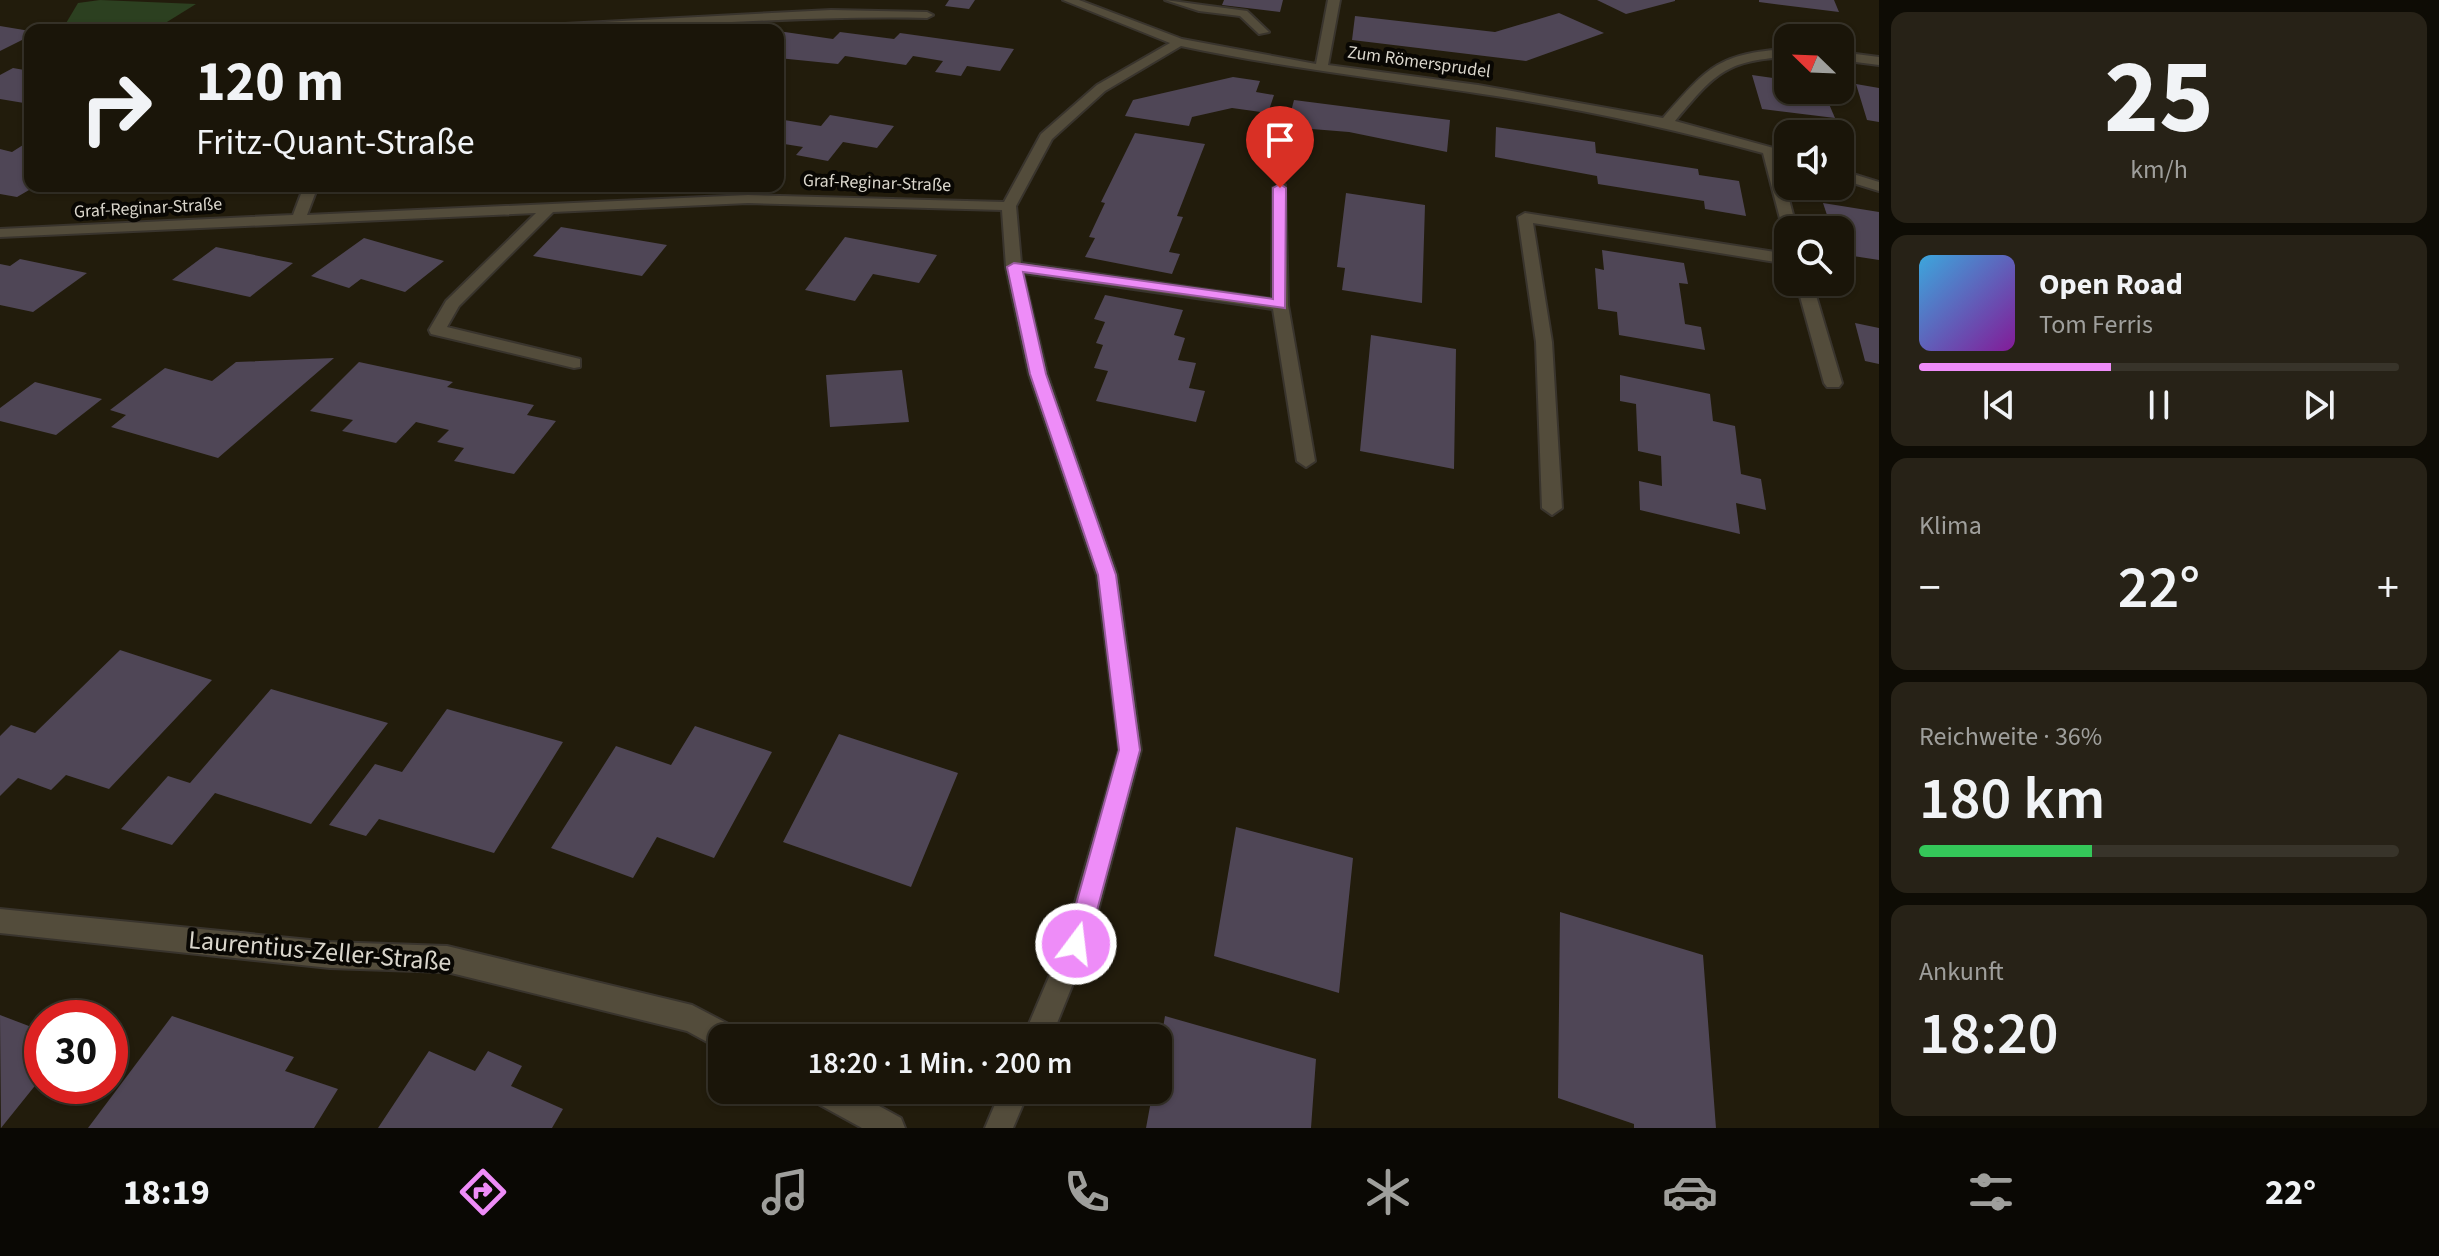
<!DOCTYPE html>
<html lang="de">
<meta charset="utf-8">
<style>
body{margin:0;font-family:"Source Sans 3",sans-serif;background:#272217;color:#f1f3f6;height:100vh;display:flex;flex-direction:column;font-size:30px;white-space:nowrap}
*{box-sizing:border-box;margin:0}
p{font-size:26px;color:#9f9f9c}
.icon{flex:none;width:44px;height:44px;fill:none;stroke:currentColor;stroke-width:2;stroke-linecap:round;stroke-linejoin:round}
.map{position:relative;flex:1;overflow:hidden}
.sheet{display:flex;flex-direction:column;gap:12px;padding:12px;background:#0e0c05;width:560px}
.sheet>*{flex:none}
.hud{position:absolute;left:24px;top:24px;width:760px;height:168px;border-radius:16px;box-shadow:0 2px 6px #0004,0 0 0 2px #38342a;background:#1a1509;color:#f1f3f6;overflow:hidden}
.needle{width:52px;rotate:293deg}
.buttons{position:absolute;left:1774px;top:24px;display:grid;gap:16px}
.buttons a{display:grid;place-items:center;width:80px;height:80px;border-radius:16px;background:#1a1509;box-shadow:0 2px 6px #0004,0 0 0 2px #38342a;font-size:40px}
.speed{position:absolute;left:24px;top:1000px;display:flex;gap:16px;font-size:40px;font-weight:700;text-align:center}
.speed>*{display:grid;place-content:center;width:104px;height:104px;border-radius:50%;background:#1a1509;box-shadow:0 2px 6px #0004,0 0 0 2px #38342a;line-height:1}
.speed .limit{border:12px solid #d22;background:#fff;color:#111}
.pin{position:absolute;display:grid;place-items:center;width:68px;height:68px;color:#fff;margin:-82px -34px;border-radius:50% 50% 50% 0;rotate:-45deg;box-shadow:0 0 8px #0007}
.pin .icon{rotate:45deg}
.me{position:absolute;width:88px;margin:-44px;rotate:15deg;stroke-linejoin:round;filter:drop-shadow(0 0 6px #0008)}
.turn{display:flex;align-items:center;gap:28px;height:168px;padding:0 40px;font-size:36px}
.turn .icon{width:104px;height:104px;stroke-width:2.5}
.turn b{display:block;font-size:56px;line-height:68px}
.big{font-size:60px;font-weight:600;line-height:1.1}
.sheet .tile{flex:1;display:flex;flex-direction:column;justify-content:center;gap:12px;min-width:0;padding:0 28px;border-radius:16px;background:#272217}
.sheet .dial{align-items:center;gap:0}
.dial b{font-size:104px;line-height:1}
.song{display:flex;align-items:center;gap:24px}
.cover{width:96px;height:96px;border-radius:12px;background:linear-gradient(135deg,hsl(200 70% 55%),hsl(290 70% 35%))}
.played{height:8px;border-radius:4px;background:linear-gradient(90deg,#ee8cf8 40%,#38342a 40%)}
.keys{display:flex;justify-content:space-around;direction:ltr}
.heat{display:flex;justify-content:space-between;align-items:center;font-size:44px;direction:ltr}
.charge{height:12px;border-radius:6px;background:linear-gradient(90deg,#34c759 36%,#38342a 0)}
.trip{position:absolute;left:708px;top:1024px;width:464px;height:80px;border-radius:16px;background:#1a1509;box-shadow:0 2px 6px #0004,0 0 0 2px #38342a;font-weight:600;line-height:80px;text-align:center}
.tabs{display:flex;height:128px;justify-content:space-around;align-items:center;background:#0a0804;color:#9f9f9c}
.tabs .icon{width:56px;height:56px}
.tabs .on{color:#ee8cf8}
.tabs b{font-size:36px;color:#f1f3f6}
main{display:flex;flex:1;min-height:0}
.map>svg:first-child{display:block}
.green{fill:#2c4020}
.building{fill:#4f4656}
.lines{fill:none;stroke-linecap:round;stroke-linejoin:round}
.minor-casing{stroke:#39342d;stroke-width:4}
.minor{fill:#534c3b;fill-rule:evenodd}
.route{fill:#ee8cf8;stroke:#9b5ba1;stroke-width:2}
.labels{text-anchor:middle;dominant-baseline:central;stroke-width:8;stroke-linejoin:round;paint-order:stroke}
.far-street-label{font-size:18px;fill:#dad6cc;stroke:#090703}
.near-street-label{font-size:26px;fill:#dad6cc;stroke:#090703}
</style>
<main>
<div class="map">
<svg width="1879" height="1128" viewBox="0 0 1879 1128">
<rect width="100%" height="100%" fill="#221c0c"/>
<path class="green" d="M100 0 196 4 154 30H62L78 3Z"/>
<path class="building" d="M949 0H975L969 9 945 6Z
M1224 0H1283L1280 12 1222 5Z
M1597 0H1675V1L1626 14Z
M1759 0H1834L1839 12 1759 2Z
M1559 13 1604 33 1526 61 1352 40 1355 16 1495 32Z
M0 26 30 31V36L0 51Z
M778 31 833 39 840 32 894 39 900 33 1014 49 1000 71 967 66 961 76 935 72 943 61 913 56 906 65 845 56 838 64 778 58Z
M13 68 30 71V104L0 99V75Z
M1752 75 1788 80V90H1823L1835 118 1762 109Z
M1233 77 1260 81 1256 92 1274 95 1268 113 1232 108 1192 117 1189 126 1125 116 1133 100Z
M1856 84 1879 88V122L1867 120Z
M1294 100 1450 120 1447 152 1349 132 1287 127Z
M830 115 894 126 877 148 843 142 828 161 796 155 803 147 778 143V119L821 126Z
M1496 127 1595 142 1596 153 1698 169 1699 175 1739 181 1746 216 1705 209 1704 201 1598 184 1597 176 1495 157Z
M1135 133 1205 144 1177 216 1183 217 1169 252 1180 254 1172 274 1085 257 1095 238 1089 237 1105 203 1101 202Z
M23 145 30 147V186H36L17 197 0 194V149L12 152Z
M1346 193 1425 205 1422 303 1342 290 1345 268 1337 267Z
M1823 203 1879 212V260L1840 254V230H1832Z
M561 227 667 245 642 276 533 256Z
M845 237 937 255 919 283 873 274 855 301 805 290Z
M364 238 444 261 405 292 361 279 349 288 311 276Z
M216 247 293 263 250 297 172 280Z
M1602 250 1684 263 1688 284 1679 283 1685 324 1701 327 1705 350 1619 335 1617 312 1598 309 1595 268 1604 270Z
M20 259 87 273 33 312 0 305V264L10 266Z
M1105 295 1183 310 1174 335 1185 338 1178 360 1196 363 1189 388 1205 391 1196 422 1096 401 1108 371 1094 368 1103 345 1096 343 1105 322 1094 319Z
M1855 323 1879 328V364L1865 361Z
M1371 335 1456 349 1454 469 1360 451Z
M334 358 218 458 111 427 126 415 110 410 165 368 212 381 236 362Z
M359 362 453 382 447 387 534 405 527 415 556 421 514 474 454 461 464 448 437 442 449 430 416 422 396 443 342 431 353 420 310 411Z
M902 370 909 422 830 427 826 375Z
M1620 375 1710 394 1713 421 1735 426 1741 474 1761 479 1766 510 1736 503 1740 534 1640 510 1639 481 1662 486 1661 456 1638 451 1636 404 1620 401Z
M35 382 102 399 56 435 0 421V408Z
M120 650 212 680 109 789 66 775 51 790 18 778 0 796V736L11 725 35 733Z
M271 689 388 723 311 824 215 793 172 845 121 829 168 776 190 783Z
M447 709 563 742 494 853 379 819 366 836 329 825 375 764 402 772Z
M695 726 772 752 714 858 657 837 633 878 551 848 616 746 671 765Z
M839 734 958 773 911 887 783 842Z
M1236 827 1353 858 1339 993 1214 956Z
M1560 912 1703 955 1716 1128H1634V1124L1558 1098Z
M0 1015 42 1031V1077L1 1128Z
M172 1016 294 1057 285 1071 338 1089 314 1128H88Z
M1165 1016 1316 1059 1311 1128H1146L1153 1090H1158V1057Z
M429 1051 475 1071 488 1051 522 1066 511 1086 563 1109 552 1128H378Z"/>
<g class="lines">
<defs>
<path id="minor" d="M1063 0H1079L1182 39 1316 64 1328 0H1340L1328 65 1478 85 1663 118C1707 68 1718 53 1788 49V57C1724 60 1714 75 1675 121L1788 152V160L1778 157 1797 230H1788V234L1783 230 1763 153C1669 128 1573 107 1476 93 1377 78 1279 67 1181 46L1105 91 1052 139 1016 206 1021 263 1272 299 1273 188 1285 185 1288 305 1315 461 1306 467 1297 461 1273 309 1023 273 1047 374 1117 575 1141 750 1089 944 1051 1038H1023L1063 944 1119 750 1097 575 1029 374 1006 267 1002 210 748 203 553 212 459 306 447 327 580 359V367L574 368 431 334 429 330 446 301 536 213 0 237V229L293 215 304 186H318L307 215 748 195 1004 202 1041 134 1097 85 1170 43Z
M1165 0 1247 11 1269 32 1259 34 1240 16 1199 11Z
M831 10 927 12 933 15 927 18C785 15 643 30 501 30L507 27Z
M1840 52 1879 57V65L1840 60Z
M1840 170 1879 182V191L1840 179Z
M1525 213 1788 254V264L1533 223 1552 342 1562 508 1552 515 1542 508 1536 342 1518 217Z
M1796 282H1812L1842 383 1839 387H1827L1824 383Z
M0 909 330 942 447 946 692 1005 736 1028 740 1038H722V1050L687 1031 447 972 330 968 0 933Z
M807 1090H850L901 1118 905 1128H862L811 1100Z
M1001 1090H1029L1013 1128H985Z"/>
</defs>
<use href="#minor" class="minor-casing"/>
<use href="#minor" class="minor"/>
</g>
<path class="route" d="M1280 184 1286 188 1285 308 1023 272 1046 374 1116 575 1140 750 1088 944 1085 952 1076 956 1068 952 1065 944 1119 750 1098 575 1030 374 1007 267 1014 263 1273 299V188Z"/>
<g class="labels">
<g class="far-street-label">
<text transform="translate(1419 62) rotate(8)">Zum Römersprudel</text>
<text transform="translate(877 183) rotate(2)">Graf-Reginar-Straße</text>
<text transform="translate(148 208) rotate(-3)">Graf-Reginar-Straße</text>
</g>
<g class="near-street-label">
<text transform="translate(320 951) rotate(5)">Laurentius-Zeller-Straße</text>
</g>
</g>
</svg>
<div class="buttons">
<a><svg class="needle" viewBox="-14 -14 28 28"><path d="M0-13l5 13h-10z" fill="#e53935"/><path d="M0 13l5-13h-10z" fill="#9f9f9c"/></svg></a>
<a><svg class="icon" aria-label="sound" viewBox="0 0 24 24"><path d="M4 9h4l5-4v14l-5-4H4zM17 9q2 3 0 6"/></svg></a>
<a><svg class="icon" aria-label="search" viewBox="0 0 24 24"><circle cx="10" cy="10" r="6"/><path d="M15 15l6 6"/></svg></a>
</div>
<div class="speed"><div class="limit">30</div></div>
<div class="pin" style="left:1280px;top:188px;background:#d93025"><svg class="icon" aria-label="arrive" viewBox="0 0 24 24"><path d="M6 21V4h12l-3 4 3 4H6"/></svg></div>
<svg class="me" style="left:1076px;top:944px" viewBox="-20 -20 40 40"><circle r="17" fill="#ee8cf8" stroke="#fff" stroke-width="3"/><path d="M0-11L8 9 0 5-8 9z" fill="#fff"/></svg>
<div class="trip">18:20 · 1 Min. · 200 m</div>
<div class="hud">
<div class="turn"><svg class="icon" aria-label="right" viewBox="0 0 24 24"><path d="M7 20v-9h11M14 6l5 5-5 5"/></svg><div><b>120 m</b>Fritz-Quant-Straße</div></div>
</div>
</div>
<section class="sheet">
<div class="tile dial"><b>25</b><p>km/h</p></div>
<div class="tile">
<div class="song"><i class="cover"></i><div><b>Open Road</b><p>Tom Ferris</p></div></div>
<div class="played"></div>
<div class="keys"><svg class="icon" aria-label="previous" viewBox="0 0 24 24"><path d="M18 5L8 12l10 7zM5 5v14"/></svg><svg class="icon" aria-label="pause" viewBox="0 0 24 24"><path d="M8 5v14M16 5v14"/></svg><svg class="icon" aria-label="next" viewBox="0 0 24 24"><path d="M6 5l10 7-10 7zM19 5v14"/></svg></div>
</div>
<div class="tile"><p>Klima</p>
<div class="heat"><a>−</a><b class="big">22°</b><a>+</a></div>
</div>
<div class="tile"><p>Reichweite · 36%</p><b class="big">180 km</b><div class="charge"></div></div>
<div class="tile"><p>Ankunft</p><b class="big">18:20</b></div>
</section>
</main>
<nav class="tabs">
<b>18:19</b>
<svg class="icon on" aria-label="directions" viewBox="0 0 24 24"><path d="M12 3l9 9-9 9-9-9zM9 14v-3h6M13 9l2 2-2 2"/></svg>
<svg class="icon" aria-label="music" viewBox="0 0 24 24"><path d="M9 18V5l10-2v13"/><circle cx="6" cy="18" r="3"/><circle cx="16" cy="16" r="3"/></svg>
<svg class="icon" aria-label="phone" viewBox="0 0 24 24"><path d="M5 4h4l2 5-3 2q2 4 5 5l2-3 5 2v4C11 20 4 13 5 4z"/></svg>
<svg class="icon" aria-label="climate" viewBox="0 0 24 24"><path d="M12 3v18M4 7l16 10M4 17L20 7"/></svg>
<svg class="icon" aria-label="car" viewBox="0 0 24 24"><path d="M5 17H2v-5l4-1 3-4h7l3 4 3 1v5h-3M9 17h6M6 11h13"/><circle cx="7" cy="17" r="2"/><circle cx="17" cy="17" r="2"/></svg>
<svg class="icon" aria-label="filters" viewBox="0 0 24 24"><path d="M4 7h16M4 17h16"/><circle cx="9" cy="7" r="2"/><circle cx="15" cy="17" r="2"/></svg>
<b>22°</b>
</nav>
